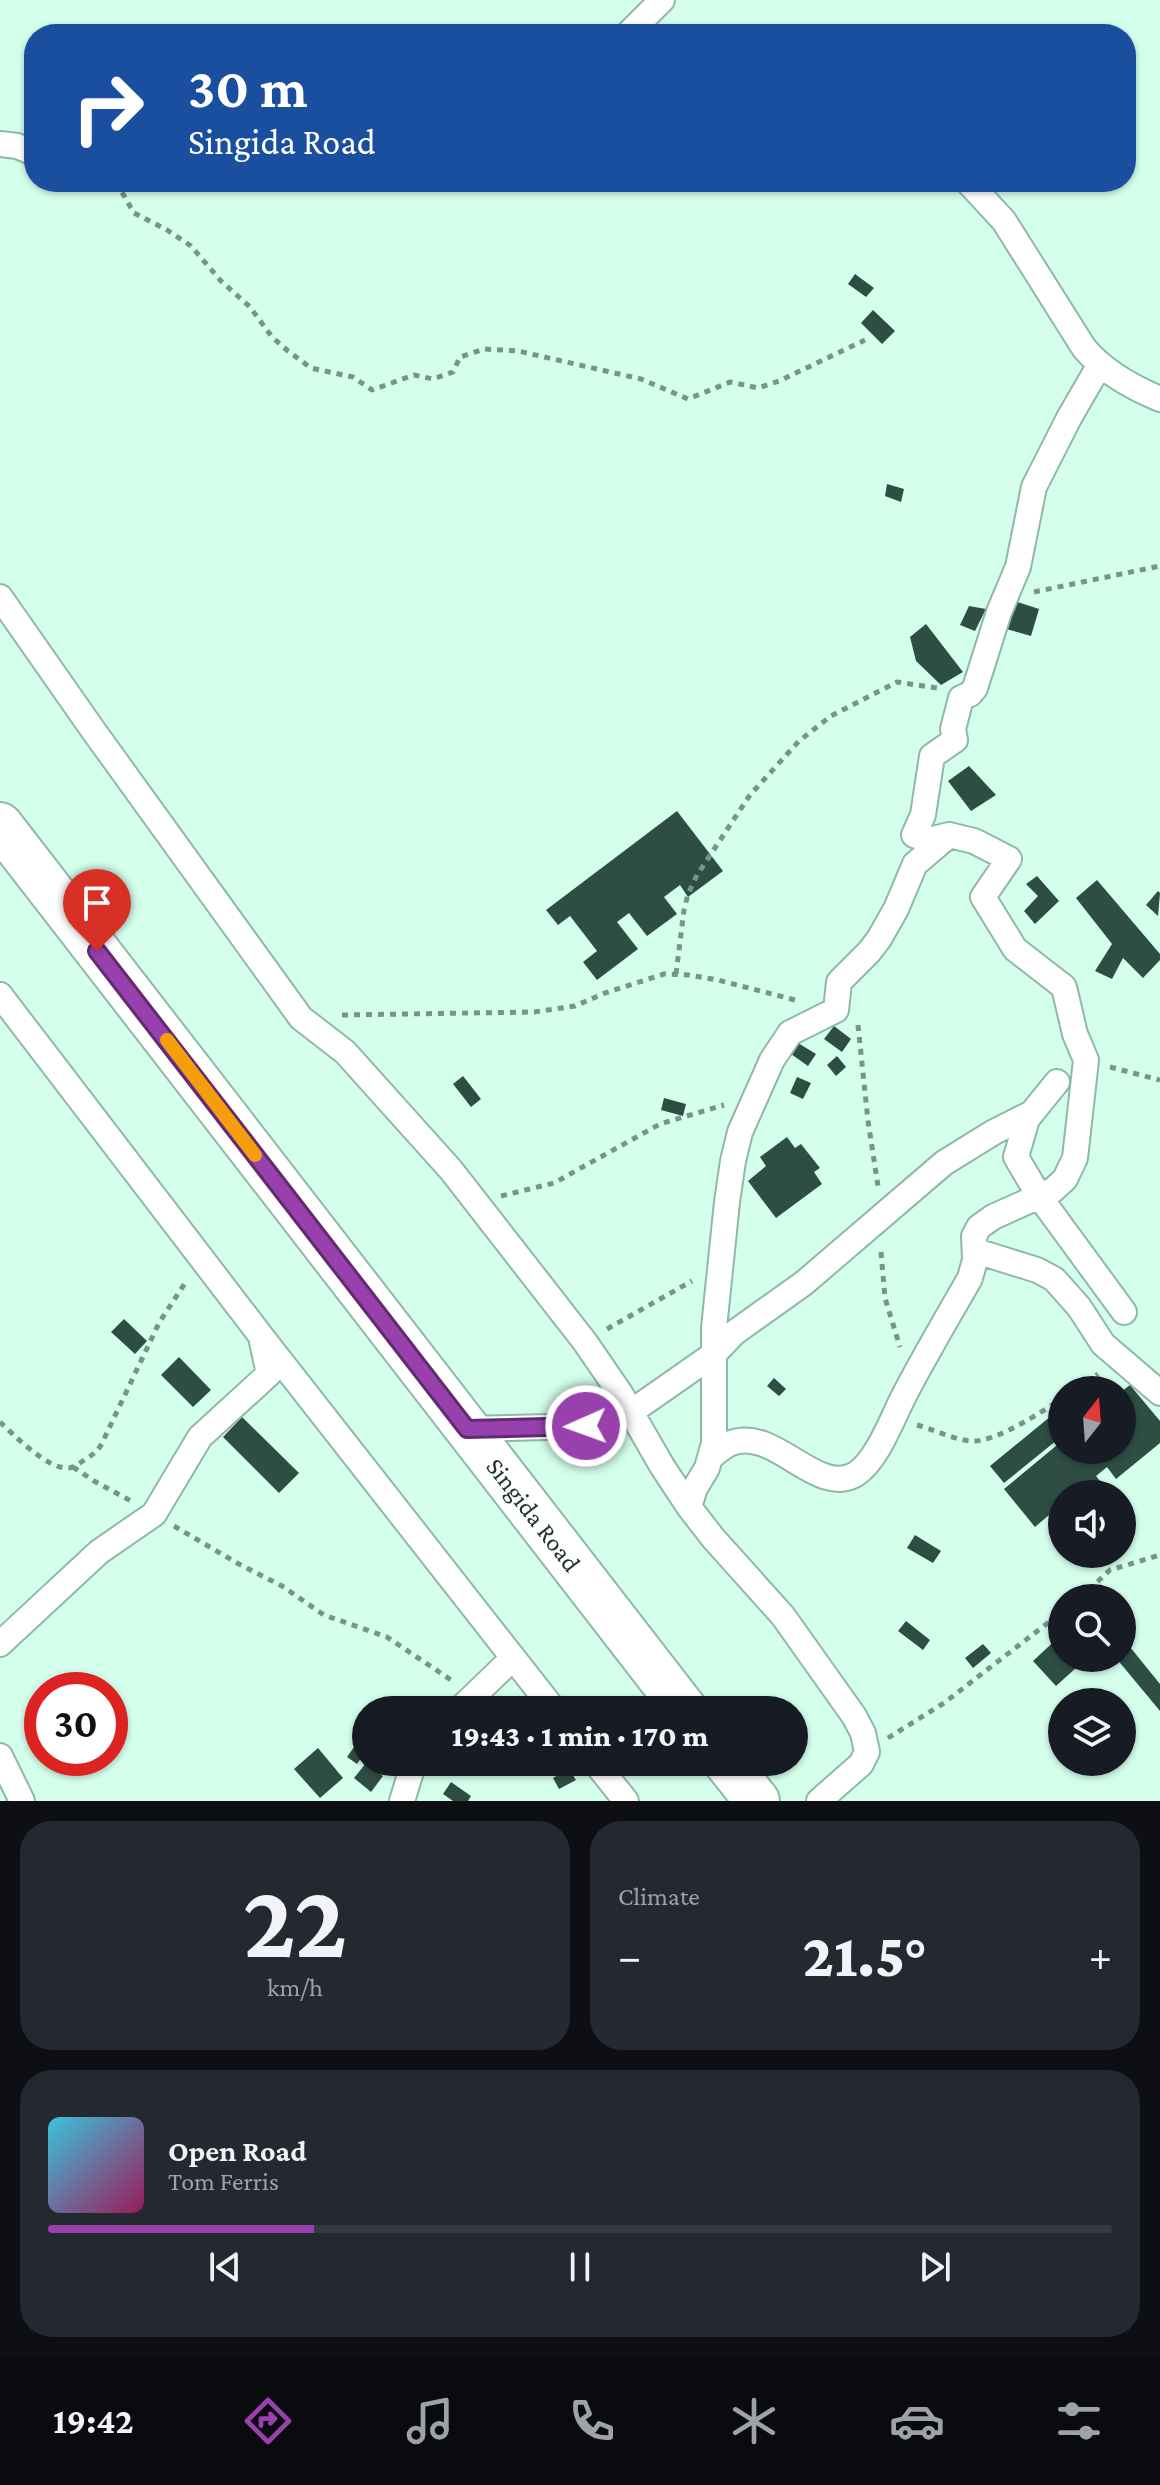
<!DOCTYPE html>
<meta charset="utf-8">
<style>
body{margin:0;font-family:"Crimson Pro",serif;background:#242831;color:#f1f3f6;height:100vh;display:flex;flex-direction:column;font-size:30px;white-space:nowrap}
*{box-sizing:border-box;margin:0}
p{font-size:26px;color:#9ea1a6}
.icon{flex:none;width:44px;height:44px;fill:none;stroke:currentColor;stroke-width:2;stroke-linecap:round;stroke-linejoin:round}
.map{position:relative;height:1801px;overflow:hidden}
.panel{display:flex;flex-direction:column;gap:20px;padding:20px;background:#0d0f14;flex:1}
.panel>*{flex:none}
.guide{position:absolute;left:24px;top:24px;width:1112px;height:168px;border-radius:32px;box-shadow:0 2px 6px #0004;background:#1a4fa0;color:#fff;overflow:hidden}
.needle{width:52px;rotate:17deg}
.fabs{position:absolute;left:1048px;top:1376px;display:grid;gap:16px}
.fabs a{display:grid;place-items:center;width:88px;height:88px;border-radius:50%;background:#171b24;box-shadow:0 2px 6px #0004;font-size:40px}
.speed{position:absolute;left:24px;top:1672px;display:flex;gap:16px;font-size:40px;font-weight:700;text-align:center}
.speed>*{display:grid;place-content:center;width:104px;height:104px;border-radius:50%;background:#171b24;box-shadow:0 2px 6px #0004;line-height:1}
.speed .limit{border:12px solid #d22;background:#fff;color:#111}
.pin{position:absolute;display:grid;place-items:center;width:68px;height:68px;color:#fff;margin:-82px -34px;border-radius:50% 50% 50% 0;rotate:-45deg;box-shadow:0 0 8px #0007}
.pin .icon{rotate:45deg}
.me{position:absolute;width:88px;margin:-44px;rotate:268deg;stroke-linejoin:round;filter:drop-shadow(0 0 6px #0008)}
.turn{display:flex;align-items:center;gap:28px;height:168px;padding:0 32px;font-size:36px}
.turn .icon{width:104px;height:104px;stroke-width:2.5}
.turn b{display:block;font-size:56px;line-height:68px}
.big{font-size:60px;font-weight:800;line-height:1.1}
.panel .widget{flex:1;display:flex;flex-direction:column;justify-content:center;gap:12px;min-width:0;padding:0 28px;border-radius:32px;background:#242831}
.panel .dial{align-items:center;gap:0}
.dial b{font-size:104px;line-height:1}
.song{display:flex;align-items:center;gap:24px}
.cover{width:96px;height:96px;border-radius:12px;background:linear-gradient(135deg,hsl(190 70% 55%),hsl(330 70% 35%))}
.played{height:8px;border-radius:4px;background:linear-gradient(90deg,#9841ad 25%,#363941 25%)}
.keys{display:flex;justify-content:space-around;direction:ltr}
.heat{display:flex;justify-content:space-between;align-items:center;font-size:44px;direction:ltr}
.panel .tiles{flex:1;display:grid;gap:20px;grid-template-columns:1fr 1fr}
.widget:last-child{grid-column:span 2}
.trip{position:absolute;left:352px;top:1696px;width:456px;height:80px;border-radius:40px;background:#171b24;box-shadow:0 2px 6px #0004;font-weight:800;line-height:80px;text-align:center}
.tab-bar{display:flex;height:128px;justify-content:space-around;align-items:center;background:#090b0e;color:#9ea1a6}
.tab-bar .icon{width:56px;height:56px}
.tab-bar .on{color:#9841ad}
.tab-bar b{font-size:36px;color:#f1f3f6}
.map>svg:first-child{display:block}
.building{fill:#2f4e43}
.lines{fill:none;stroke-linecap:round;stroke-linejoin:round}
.street-casing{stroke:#90b8a8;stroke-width:28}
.highway-casing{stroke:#90b8a8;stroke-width:48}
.path{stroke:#779488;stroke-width:5;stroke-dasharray:6 6;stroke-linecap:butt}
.street{stroke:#fff;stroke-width:24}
.highway{stroke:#fff;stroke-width:44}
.route-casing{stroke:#632a70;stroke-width:20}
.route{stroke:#9841ad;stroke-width:14}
.slow{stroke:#f59e0b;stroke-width:14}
.labels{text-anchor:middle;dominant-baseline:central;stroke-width:8;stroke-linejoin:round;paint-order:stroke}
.street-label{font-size:26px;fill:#24352e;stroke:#fff}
</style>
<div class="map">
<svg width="1160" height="1801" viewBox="0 0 1160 1801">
<rect width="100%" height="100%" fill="#d4ffed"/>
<path class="building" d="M855 274 874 288 866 297 848 284Z
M873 310 895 331 882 344 861 323Z
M887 484 904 489 901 502 885 496Z
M1008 599 1039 609 1031 636 999 627Z
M969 606 986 609 975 631 960 625Z
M926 624 963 672 941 685 916 661 910 637Z
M969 766 996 795 971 811 948 781Z
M677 811 723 871 688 897 680 885 664 897 677 914 647 936 629 913 617 922 638 949 597 980 583 962 597 951 570 916 558 925 546 910Z
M1037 876 1059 901 1035 924 1024 911 1038 896 1026 884Z
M1097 880 1160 954V960L1143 978 1123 958 1112 979 1095 971 1112 944 1076 898Z
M1158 891 1160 893 1158 916 1146 905Z
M834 1026 851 1039 842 1052 824 1039Z
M798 1043 816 1054 808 1066 791 1054Z
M837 1056 846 1067 836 1076 827 1065Z
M463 1076 481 1099 471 1107 453 1084Z
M797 1077 811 1083 803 1099 790 1093Z
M664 1098 686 1104 683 1116 661 1110Z
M787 1137 795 1148 801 1144 820 1168 814 1172 822 1184 776 1218 748 1181 766 1166 760 1157Z
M124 1319 147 1341 135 1354 111 1332Z
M179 1357 211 1390 193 1407 161 1375Z
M774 1378 786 1389 779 1396 767 1386Z
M1130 1385 1160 1421V1443L1116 1479 1107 1467 1096 1476 1107 1490 1102 1494H1062L1060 1529 1049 1515 1035 1527 1004 1489 1062 1441V1450H1122V1391Z
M1062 1407V1436L1004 1483 990 1466Z
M242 1417 299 1473 279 1493 223 1437Z
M915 1535 941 1551 933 1563 907 1548Z
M906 1621 930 1640 923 1650 898 1631Z
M1062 1634V1658H1087L1056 1686 1033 1661Z
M983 1644 991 1653 973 1668 965 1658Z
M1130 1647 1160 1684V1711L1116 1658H1122V1653Z
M366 1730V1751L357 1764 347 1757Z
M318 1748 343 1778 320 1798 294 1769Z
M366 1763 383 1776 371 1792 354 1778Z
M569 1769 576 1780 559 1789 553 1778Z
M451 1782 471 1796 468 1801H453L443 1794Z"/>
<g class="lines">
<defs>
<path id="street" d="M628 34 662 0
M0 144 17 146 34 153
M968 182 1004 221 1084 348C1104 372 1131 387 1160 399
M0 597 93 730 301 1018 345 1052 451 1170 585 1342 620 1393 662 1466 689 1507 713 1538 783 1616 854 1716 863 1733 867 1752 861 1764 819 1801
M0 995 261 1336 554 1710
M1057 1082 1027 1119 1016 1157 1039 1196 1124 1312
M976 1251 1037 1270 1054 1279 1079 1307 1103 1344 1160 1393
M467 1429 586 1426 631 1412 714 1354 734 1333 804 1283 944 1163 994 1132 1032 1113
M711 1457C717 1452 724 1446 731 1443 775 1426 817 1498 856 1474 879 1459 894 1413 907 1390 927 1352 949 1315 970 1278L975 1260 974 1236 979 1227 993 1217 1053 1190 1065 1179 1075 1158 1086 1060 1075 1034 1064 987 1015 949 983 897 1009 859 974 841 949 835
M689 1507 695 1488 707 1468 714 1443V1328L727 1202 733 1161 740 1132 772 1060 790 1033 836 1010 839 982 869 952 879 939 896 909 915 864 949 835 929 840 914 835 923 815 932 756 955 740 953 729 961 698 970 694 975 688 999 612 1018 567 1034 487 1069 418 1099 366
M0 1644 99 1552 154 1514 200 1437 269 1374 262 1342
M459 1710 513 1658
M0 1756 22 1801
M595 1762 626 1801
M402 1801 414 1762"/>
<g id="highway">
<path id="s1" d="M0 825 685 1710"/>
<path d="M726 1762 757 1801"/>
</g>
</defs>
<use href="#street" class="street-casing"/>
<use href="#highway" class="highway-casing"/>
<path class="path" d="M116 182 134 213 167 230 191 246 221 281 250 307 272 337 288 351 311 368 353 377 372 390 414 375 433 379 453 372 460 357 484 349 518 351 641 379 688 399 730 382 758 388 779 381 865 340
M1034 592 1160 566
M676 974 684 910 688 894 697 875 750 795 799 741 831 716 897 682 937 688
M342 1015 534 1012 575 1006 605 993 664 974 689 975 718 980 795 1000
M858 1025 868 1121 878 1186
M1110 1067 1160 1080
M501 1196 554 1183 660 1124 724 1105
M881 1252 885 1298 900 1347
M607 1329 692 1281
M1077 1390 1098 1374
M0 1422C14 1435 48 1470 69 1468 75 1467 81 1462 86 1459 94 1454 99 1450 103 1441L159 1323 187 1280
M917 1425C935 1430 952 1439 971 1441 995 1443 1041 1412 1062 1399
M73 1467 94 1481 131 1501
M174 1526 237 1563 282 1586 324 1615 387 1637 454 1682
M1080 1598 1110 1570 1160 1555
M888 1738 944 1703 1062 1612"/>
<use href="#street" class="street"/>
<use href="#highway" class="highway"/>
</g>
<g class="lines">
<defs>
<path id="route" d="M97 951 467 1429 586 1426"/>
</defs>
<use href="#route" class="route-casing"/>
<use href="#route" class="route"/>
<path class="slow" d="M167 1040 255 1155"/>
</g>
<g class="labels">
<g class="street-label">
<text stroke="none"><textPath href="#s1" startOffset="872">Singida Road</textPath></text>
</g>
</g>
</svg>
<div class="fabs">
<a><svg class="needle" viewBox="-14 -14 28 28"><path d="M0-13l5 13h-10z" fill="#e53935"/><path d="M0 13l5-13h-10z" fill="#9ea1a6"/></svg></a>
<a><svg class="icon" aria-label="sound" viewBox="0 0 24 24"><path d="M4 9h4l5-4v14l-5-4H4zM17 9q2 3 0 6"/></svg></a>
<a><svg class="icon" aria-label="search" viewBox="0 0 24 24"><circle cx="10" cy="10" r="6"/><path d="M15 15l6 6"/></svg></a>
<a><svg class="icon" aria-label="layers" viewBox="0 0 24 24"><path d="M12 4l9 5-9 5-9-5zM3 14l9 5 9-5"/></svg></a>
</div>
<div class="speed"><div class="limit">30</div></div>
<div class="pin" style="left:97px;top:951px;background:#d93025"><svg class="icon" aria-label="arrive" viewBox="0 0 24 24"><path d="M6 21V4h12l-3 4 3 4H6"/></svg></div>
<svg class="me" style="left:586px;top:1426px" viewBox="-20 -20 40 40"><circle r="17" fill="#9841ad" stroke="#fff" stroke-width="3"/><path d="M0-11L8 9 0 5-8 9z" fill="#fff"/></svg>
<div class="trip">19:43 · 1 min · 170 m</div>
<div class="guide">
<div class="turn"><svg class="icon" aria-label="right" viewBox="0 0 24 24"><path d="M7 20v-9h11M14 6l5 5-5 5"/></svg><div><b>30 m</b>Singida Road</div></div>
</div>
</div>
<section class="panel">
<div class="tiles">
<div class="widget dial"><b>22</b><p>km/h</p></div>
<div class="widget"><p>Climate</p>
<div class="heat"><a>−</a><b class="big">21.5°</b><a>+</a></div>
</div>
<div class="widget">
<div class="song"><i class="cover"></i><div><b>Open Road</b><p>Tom Ferris</p></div></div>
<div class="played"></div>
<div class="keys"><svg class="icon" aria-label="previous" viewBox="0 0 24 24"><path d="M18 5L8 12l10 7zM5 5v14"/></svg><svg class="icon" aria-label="pause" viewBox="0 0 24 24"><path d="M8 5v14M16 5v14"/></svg><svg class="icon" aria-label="next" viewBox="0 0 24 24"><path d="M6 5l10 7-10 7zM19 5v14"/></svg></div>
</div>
</div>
</section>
<nav class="tab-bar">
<b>19:42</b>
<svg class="icon on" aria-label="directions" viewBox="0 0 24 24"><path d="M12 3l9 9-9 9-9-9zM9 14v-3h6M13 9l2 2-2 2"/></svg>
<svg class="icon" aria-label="music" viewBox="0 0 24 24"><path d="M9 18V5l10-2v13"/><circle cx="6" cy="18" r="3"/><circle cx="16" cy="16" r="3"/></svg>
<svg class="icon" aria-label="phone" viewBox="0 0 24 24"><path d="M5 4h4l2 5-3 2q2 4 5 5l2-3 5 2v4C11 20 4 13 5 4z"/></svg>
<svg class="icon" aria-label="climate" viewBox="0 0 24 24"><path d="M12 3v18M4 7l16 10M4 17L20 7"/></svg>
<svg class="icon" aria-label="car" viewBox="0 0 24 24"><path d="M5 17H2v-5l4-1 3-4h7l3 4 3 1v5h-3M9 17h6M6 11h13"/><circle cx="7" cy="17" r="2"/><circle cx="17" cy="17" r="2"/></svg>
<svg class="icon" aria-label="filters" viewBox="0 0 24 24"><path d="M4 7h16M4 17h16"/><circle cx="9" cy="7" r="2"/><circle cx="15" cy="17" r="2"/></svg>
</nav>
